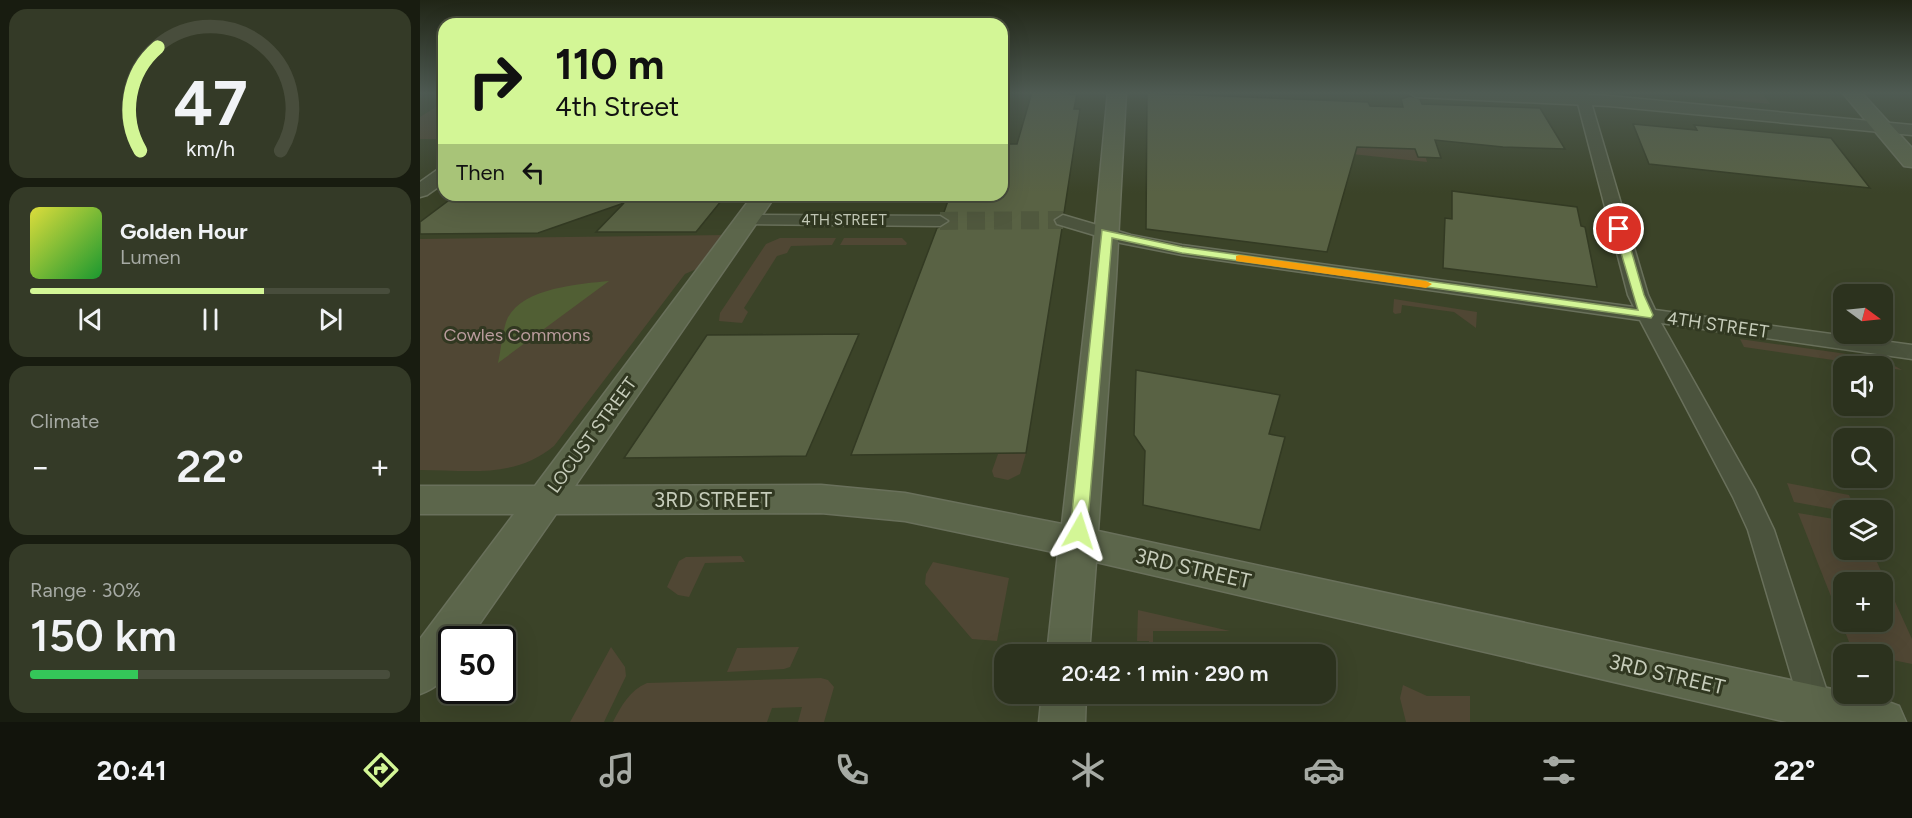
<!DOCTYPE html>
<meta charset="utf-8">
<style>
body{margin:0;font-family:Figtree,sans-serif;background:#343a27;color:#f1f3f6;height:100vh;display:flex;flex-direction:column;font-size:22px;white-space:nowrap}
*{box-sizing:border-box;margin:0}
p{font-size:20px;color:#a6aaa4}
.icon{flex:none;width:33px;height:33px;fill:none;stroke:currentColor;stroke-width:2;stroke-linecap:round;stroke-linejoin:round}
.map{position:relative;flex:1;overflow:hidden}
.sheet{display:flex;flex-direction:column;gap:9px;padding:9px;background:#181c10;width:420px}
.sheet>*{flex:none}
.top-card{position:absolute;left:18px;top:18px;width:570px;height:183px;border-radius:18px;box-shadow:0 6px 24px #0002,0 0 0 2px #484d3c;background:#d3f696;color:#111;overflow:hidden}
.needle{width:39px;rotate:105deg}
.tools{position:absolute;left:1413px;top:284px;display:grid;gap:12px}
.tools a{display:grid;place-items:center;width:60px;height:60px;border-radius:12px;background:#2c321e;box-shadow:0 6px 24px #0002,0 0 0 2px #484d3c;font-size:30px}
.speed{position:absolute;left:18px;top:626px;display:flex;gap:12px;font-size:30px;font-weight:700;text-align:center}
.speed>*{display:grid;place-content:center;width:78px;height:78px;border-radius:50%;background:#2c321e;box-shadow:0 6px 24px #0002,0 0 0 2px #484d3c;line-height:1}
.speed .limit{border:3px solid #111;border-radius:9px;background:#fff;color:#111}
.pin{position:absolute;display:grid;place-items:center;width:51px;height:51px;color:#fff;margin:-26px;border:3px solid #fff;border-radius:50%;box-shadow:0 2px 6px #0007}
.me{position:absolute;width:66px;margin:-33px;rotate:6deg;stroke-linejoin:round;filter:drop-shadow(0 0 4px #0008)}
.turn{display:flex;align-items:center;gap:21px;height:126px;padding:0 18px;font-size:27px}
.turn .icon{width:78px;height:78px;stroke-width:2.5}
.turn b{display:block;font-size:42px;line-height:51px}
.then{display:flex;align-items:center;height:57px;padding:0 18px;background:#0003;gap:12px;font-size:22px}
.big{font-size:45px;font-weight:600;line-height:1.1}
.sheet .tile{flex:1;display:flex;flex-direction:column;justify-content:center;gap:9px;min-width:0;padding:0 21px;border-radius:18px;background:#343a27}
.sheet .dial{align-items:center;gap:0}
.dial svg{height:156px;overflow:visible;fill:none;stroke:#484d3c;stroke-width:7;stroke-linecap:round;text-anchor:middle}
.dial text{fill:#f1f3f6;stroke:none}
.song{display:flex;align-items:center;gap:18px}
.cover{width:72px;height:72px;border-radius:9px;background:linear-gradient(135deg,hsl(60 70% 55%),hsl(130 70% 35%))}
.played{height:6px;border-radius:3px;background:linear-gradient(90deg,#d3f696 65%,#484d3c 65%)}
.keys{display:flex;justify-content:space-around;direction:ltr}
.heat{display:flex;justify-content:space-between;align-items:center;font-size:33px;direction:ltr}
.charge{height:9px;border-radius:4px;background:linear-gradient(90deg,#34c759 30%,#484d3c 0)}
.trip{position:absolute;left:574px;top:644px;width:342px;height:60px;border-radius:18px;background:#2c321e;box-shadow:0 6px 24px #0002,0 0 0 2px #484d3c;font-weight:600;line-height:60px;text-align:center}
.menu{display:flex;height:96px;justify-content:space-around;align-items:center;background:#12140c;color:#a6aaa4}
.menu .icon{width:42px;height:42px}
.menu .on{color:#d3f696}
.menu b{font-size:27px;color:#f1f3f6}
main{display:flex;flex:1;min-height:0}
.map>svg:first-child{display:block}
.green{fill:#504734;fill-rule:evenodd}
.water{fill:#515f34}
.building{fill:#596244;stroke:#333a23;stroke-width:1.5}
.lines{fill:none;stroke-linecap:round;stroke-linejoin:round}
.minor-tunnel{stroke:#50583e;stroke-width:18;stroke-dasharray:18 9;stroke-linecap:butt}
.minor-casing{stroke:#69705b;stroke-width:3}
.tertiary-casing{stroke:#69705b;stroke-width:3}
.secondary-casing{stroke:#69705b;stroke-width:3}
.minor{fill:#4b533d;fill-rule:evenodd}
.tertiary{fill:#4b533d;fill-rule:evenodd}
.secondary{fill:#5c664b;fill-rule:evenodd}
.route{fill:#d3f696;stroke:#89a062;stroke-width:1.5}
.slow{fill:#f59e0b}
.labels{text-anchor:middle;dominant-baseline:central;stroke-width:6;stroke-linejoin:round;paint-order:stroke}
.far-street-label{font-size:15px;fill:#c6ccba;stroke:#313821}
.street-label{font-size:18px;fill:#c6ccba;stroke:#313821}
.park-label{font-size:18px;fill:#ba9c9d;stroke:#313821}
.near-street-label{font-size:21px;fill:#c6ccba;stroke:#313821}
</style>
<main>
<section class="sheet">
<div class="tile dial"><svg viewBox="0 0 100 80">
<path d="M14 69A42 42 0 1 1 86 69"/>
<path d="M14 69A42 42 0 0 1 23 16" stroke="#d3f696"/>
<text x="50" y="56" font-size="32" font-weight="700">47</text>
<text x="50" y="72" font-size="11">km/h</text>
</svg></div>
<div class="tile">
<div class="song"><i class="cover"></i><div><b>Golden Hour</b><p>Lumen</p></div></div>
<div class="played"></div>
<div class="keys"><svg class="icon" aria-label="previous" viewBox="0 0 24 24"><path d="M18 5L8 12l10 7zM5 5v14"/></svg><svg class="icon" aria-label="pause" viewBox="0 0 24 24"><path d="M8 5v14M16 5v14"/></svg><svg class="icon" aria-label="next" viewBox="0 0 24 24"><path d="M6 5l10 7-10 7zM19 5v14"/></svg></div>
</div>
<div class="tile"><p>Climate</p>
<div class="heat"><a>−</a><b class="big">22°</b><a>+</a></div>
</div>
<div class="tile"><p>Range · 30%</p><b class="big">150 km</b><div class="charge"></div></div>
</section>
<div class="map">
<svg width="1492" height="722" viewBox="0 0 1492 722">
<rect width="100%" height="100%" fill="#3b4328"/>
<path class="green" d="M1228 92H1342L1350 104Z
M24 102V139H0V117Z
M912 146 995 149 998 157 1006 158 1007 162 913 152Z
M306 235 281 267 265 274 134 446C94 479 48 470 0 470V239Z
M360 238H416L412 245 371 246 367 253 357 256 324 308 328 312 322 323 299 321 300 313 346 244Z
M424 238H482L487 243 486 245H420Z
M974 299 1057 312 1056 328 1034 312 982 305 981 313 975 314 973 312Z
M1320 339 1462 359 1482 370 1324 347Z
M606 453 600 474 588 480 574 477 572 471 578 454Z
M1367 483 1429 495 1436 510 1423 511 1374 502Z
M1378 513 1420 520 1423 529 1424 549H1451L1492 639V664L1463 658 1462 654 1433 652ZM1424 582H1462V621H1424Z
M321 556 325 562 285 563 269 597 258 595 247 587 259 561 266 557Z
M513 562 589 578 577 641 552 639 505 584 506 574Z
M718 610 810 631H733V654H729V641H717Z
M191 647 205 667 206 676 184 722H150Z
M379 647 370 667 364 669 307 672 317 648Z
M401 678 408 680 414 687 404 722H378L382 707 352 708 347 722H193C201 706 210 690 227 683Z
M983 685 1007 696H1050V722H986L980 698Z"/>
<path class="water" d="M189 281 78 363C81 350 82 335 86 322 98 288 159 284 189 281Z"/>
<path class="building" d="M612 92 657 94 654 109H660L644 213 633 219 635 225 642 228 606 453 431 455 517 228 530 222 523 215 530 195H582V144H597Z
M727 93 948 102 950 106 983 107 981 99 990 96 1000 99 1002 104 1120 108 1145 149 1083 147 1015 140 1021 158 998 157 995 149 937 147 907 252 726 229Z
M1213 124 1277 130 1274 125 1411 138 1450 188 1229 164Z
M1032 191 1157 207 1161 226 1165 227 1177 287 1023 268 1025 218 1032 219Z
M36 195H306L276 232H176L204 203 118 233 0 234V222Z
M439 334 386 456 204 458 287 335Z
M716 370 860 395 849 434 865 437 840 530 723 505 725 451 714 435Z"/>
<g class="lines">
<path class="minor-tunnel" d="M520 221 643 220"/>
<defs>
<path id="minor" d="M1155 92H1168L1228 295 1235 310 1492 345V359L1241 323 1335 490 1354 530 1417 722H1385L1328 530 1313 497 1220 320 762 255 701 243 637 224 635 220 643 215 711 235 762 245 1214 307 1208 295Z
M327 215 520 216 528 221 520 226 321 224 319 220 321 216Z"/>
<path id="tertiary" d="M988 92H1113L1189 96 1492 125V135L1189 106 996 97Z
M24 168V183L7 195 0 197V182L17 170Z"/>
<path id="secondary" d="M688 92H706L696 279 678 531 1463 700 1479 706 1486 722H1367L676 562 669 654H627L638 553 485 521 401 513 136 514 49 639H32C32 668 29 683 0 694V639L94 514H0V486H115L333 195H356L155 486 401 485 485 493 642 524 670 279Z
M1422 92H1441L1492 148V167L1484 166Z
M622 693H666L665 722H619Z"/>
</defs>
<use href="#minor" class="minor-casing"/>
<use href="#tertiary" class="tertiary-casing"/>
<use href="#secondary" class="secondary-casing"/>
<use href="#minor" class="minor"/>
<use href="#tertiary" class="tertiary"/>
<use href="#secondary" class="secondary"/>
</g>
<linearGradient id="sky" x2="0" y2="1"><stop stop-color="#202516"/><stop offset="0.48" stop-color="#4f5b53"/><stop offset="1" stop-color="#4f5b53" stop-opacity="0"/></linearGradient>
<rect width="1492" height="193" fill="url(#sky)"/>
<path class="route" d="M1199 225 1205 229 1224 295 1233 315 1231 318 762 253 692 238 667 531 665 536 659 538 653 536 650 531 682 230 762 247 1218 310 1194 229Z"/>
<path class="slow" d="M820 255 1006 281 1012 284 1006 288 816 261V256Z"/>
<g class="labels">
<g class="far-street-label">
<text x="424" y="220">4TH STREET</text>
</g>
<g class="street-label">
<text transform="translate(1298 325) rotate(8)">4TH STREET</text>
<text transform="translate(172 435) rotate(-54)">LOCUST STREET</text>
</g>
<g class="park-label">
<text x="97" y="335">Cowles Commons</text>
</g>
<g class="near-street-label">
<text x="293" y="499">3RD STREET</text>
<text transform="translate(773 568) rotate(13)">3RD STREET</text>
<text transform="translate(1247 674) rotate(13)">3RD STREET</text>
</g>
</g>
</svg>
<div class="tools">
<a><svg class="needle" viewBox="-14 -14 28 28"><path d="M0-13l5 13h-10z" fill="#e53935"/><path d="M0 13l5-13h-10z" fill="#a6aaa4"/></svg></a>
<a><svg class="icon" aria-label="sound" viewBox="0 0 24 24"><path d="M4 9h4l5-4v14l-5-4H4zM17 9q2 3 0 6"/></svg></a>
<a><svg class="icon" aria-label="search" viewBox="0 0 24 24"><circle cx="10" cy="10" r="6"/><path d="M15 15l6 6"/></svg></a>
<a><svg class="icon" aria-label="layers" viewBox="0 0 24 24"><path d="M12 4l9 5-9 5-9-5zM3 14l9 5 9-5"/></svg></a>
<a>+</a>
<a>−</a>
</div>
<div class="speed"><div class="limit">50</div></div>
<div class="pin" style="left:1199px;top:229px;background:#d93025"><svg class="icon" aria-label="arrive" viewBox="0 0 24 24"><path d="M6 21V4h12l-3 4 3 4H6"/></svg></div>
<svg class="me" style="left:659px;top:531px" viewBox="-20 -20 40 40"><path d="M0-17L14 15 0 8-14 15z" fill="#d3f696" stroke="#fff" stroke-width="4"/></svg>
<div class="trip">20:42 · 1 min · 290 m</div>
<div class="top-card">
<div class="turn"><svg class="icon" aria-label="right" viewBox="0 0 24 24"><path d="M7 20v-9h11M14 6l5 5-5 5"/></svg><div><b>110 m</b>4th Street</div></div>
<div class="then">Then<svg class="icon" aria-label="left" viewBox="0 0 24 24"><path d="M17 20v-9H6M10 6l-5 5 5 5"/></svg></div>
</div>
</div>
</main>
<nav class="menu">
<b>20:41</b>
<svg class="icon on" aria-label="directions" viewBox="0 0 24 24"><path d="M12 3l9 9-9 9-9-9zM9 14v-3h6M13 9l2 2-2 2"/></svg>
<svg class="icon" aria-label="music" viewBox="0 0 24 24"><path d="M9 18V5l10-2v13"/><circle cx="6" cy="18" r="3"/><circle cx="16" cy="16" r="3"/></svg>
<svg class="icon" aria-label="phone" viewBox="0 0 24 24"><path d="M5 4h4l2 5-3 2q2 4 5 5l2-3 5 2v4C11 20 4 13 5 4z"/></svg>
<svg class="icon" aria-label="climate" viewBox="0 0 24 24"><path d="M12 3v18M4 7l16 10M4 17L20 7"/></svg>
<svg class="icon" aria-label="car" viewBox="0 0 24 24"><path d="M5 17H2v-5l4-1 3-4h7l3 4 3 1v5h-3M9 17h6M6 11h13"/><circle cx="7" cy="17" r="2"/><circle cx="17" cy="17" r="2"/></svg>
<svg class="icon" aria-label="filters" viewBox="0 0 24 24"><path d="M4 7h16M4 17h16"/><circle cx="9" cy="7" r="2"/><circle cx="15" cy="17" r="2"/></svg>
<b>22°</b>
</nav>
